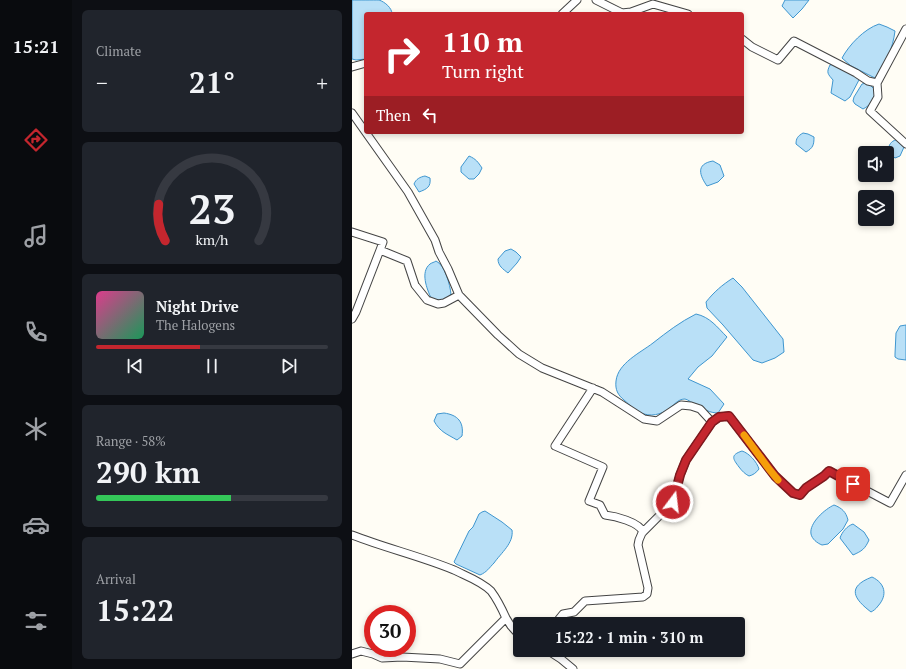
<!DOCTYPE html>
<meta charset="utf-8">
<style>
body{margin:0;font-family:"PT Serif",serif;background:#20242c;color:#f1f3f6;height:100vh;display:flex;flex-direction:column;font-size:15px;white-space:nowrap}
*{box-sizing:border-box;margin:0}
p{font-size:13px;color:#9ea1a6}
.icon{flex:none;width:22px;height:22px;fill:none;stroke:currentColor;stroke-width:2;stroke-linecap:round;stroke-linejoin:round}
.map{position:relative;flex:1;overflow:hidden}
.panel{display:flex;flex-direction:column;gap:10px;padding:10px;background:#0d0f14;width:280px}
.panel>*{flex:none}
.hud{position:absolute;left:12px;top:12px;width:380px;height:122px;border-radius:4px;box-shadow:0 2px 6px #0003;background:#c4262e;color:#fff;overflow:hidden}
.buttons{position:absolute;left:506px;top:146px;display:grid;gap:8px}
.buttons a{display:grid;place-items:center;width:36px;height:36px;border-radius:4px;background:#171b24;box-shadow:0 2px 6px #0003;font-size:20px}
.speed{position:absolute;left:12px;top:605px;display:flex;gap:8px;font-size:20px;font-weight:700;text-align:center}
.speed>*{display:grid;place-content:center;width:52px;height:52px;border-radius:50%;background:#171b24;box-shadow:0 2px 6px #0003;line-height:1}
.speed .limit{border:6px solid #d22;background:#fff;color:#111}
.pin{position:absolute;display:grid;place-items:center;width:34px;height:34px;color:#fff;margin:-17px;border-radius:8px;box-shadow:0 2px 6px #0006}
.me{position:absolute;width:44px;margin:-22px;rotate:15deg;stroke-linejoin:round;filter:drop-shadow(0 0 3px #0008)}
.turn{display:flex;align-items:center;gap:14px;height:84px;padding:0 12px;font-size:18px}
.turn .icon{width:52px;height:52px;stroke-width:2.5}
.turn b{display:block;font-size:28px;line-height:34px}
.then{display:flex;align-items:center;height:38px;padding:0 12px;background:#0003;gap:8px;font-size:15px}
.big{font-size:30px;font-weight:800;line-height:1.1}
.panel .tile{flex:1;display:flex;flex-direction:column;justify-content:center;gap:6px;min-width:0;padding:0 14px;border-radius:6px;background:#20242c}
.panel .dial{align-items:center;gap:0}
.dial svg{height:104px;overflow:visible;fill:none;stroke:#363941;stroke-width:7;stroke-linecap:round;text-anchor:middle}
.dial text{fill:#f1f3f6;stroke:none}
.song{display:flex;align-items:center;gap:12px}
.cover{width:48px;height:48px;border-radius:6px;background:linear-gradient(135deg,hsl(330 70% 55%),hsl(150 70% 35%))}
.played{height:4px;border-radius:2px;background:linear-gradient(90deg,#c4262e 45%,#363941 45%)}
.keys{display:flex;justify-content:space-around;direction:ltr}
.heat{display:flex;justify-content:space-between;align-items:center;font-size:22px;direction:ltr}
.charge{height:6px;border-radius:3px;background:linear-gradient(90deg,#34c759 58%,#363941 0)}
.trip{position:absolute;left:161px;top:617px;width:232px;height:40px;border-radius:4px;background:#171b24;box-shadow:0 2px 6px #0003;font-weight:800;line-height:40px;text-align:center}
main{display:flex;flex:1;min-height:0}
.menu{display:flex;flex-direction:column;width:72px;justify-content:space-around;align-items:center;background:#090b0e;color:#9ea1a6}
.menu .icon{width:28px;height:28px}
.menu .selected{color:#c4262e}
.menu b{font-size:18px;color:#f1f3f6}
.map>svg:first-child{display:block}
.water{fill:#b9e0f7;stroke:#3f96cf}
.lines{fill:none;stroke-linecap:round;stroke-linejoin:round}
.minor-casing{stroke:#444;stroke-width:9}
.minor{stroke:#fff;stroke-width:7}
.route-casing{stroke:#7f191e;stroke-width:10}
.route{stroke:#c4262e;stroke-width:7}
.slow{stroke:#f59e0b;stroke-width:7}
</style>
<main>
<nav class="menu">
<b>15:21</b>
<svg class="icon selected" aria-label="directions" viewBox="0 0 24 24"><path d="M12 3l9 9-9 9-9-9zM9 14v-3h6M13 9l2 2-2 2"/></svg>
<svg class="icon" aria-label="music" viewBox="0 0 24 24"><path d="M9 18V5l10-2v13"/><circle cx="6" cy="18" r="3"/><circle cx="16" cy="16" r="3"/></svg>
<svg class="icon" aria-label="phone" viewBox="0 0 24 24"><path d="M5 4h4l2 5-3 2q2 4 5 5l2-3 5 2v4C11 20 4 13 5 4z"/></svg>
<svg class="icon" aria-label="climate" viewBox="0 0 24 24"><path d="M12 3v18M4 7l16 10M4 17L20 7"/></svg>
<svg class="icon" aria-label="car" viewBox="0 0 24 24"><path d="M5 17H2v-5l4-1 3-4h7l3 4 3 1v5h-3M9 17h6M6 11h13"/><circle cx="7" cy="17" r="2"/><circle cx="17" cy="17" r="2"/></svg>
<svg class="icon" aria-label="filters" viewBox="0 0 24 24"><path d="M4 7h16M4 17h16"/><circle cx="9" cy="7" r="2"/><circle cx="15" cy="17" r="2"/></svg>
</nav>
<section class="panel">
<div class="tile"><p>Climate</p>
<div class="heat"><a>−</a><b class="big">21°</b><a>+</a></div>
</div>
<div class="tile dial"><svg viewBox="0 0 100 80">
<path d="M14 69A42 42 0 1 1 86 69"/>
<path d="M14 69A42 42 0 0 1 9 41" stroke="#c4262e"/>
<text x="50" y="56" font-size="32" font-weight="700">23</text>
<text x="50" y="72" font-size="11">km/h</text>
</svg></div>
<div class="tile">
<div class="song"><i class="cover"></i><div><b>Night Drive</b><p>The Halogens</p></div></div>
<div class="played"></div>
<div class="keys"><svg class="icon" aria-label="previous" viewBox="0 0 24 24"><path d="M18 5L8 12l10 7zM5 5v14"/></svg><svg class="icon" aria-label="pause" viewBox="0 0 24 24"><path d="M8 5v14M16 5v14"/></svg><svg class="icon" aria-label="next" viewBox="0 0 24 24"><path d="M6 5l10 7-10 7zM19 5v14"/></svg></div>
</div>
<div class="tile"><p>Range · 58%</p><b class="big">290 km</b><div class="charge"></div></div>
<div class="tile"><p>Arrival</p><b class="big">15:22</b></div>
</section>
<div class="map">
<svg width="554" height="669" viewBox="0 0 554 669">
<rect width="100%" height="100%" fill="#fffdf5"/>
<path class="water" d="M0 0C6 0 22 0 27 0 33 2 40 8 40 14H14V59L4 60 0 59Z
M433 0H457L450 9 441 18 430 6Z
M527 24 535 27 543 31C541 47 534 66 523 78L499 66 490 58C497 45 512 29 527 24Z
M482 64 508 78 498 97 493 101 479 93 481 80C476 74 474 73 478 65Z
M514 83 518 85 523 90C523 99 519 105 511 109L503 104 501 101 502 97 510 84Z
M451 133 456 134 462 137C462 145 461 148 454 152L444 144C444 138 446 136 451 133Z
M544 140 547 141 552 147 548 156 543 158 538 154 536 150C537 145 539 141 544 140Z
M117 156C124 159 126 162 130 168L127 174 122 179H117L109 172V167Z
M361 161 368 165 372 176 366 182 355 186C348 176 343 164 361 161Z
M73 176 78 178C79 187 75 189 67 192L62 184C64 179 68 177 73 176Z
M159 249 164 252 169 257 165 263 156 273C151 269 146 266 146 259L153 251Z
M84 261C93 265 98 285 99 294 92 301 88 302 79 298 75 289 68 272 78 264 79 263 83 262 84 261Z
M381 278 390 287 431 339 432 352 423 358 410 363 401 360 371 325 355 308 354 302C362 292 370 285 381 278Z
M344 314C358 317 365 327 375 337L360 356 346 367 336 379 358 389 372 404 366 413C358 413 351 409 344 405 340 403 337 400 333 399 327 399 324 403 320 406 313 413 302 417 292 414 284 412 278 405 272 400 266 395 263 390 264 381 266 363 288 353 301 343 315 332 328 322 344 314Z
M554 325V360L546 359 543 357V354L544 333 548 326Z
M92 413C106 415 112 422 110 436L105 440C95 434 88 432 82 421L85 414Z
M390 451C397 453 405 462 407 469 404 473 401 475 397 476 393 474 390 471 387 467 381 459 378 455 390 451Z
M482 505C490 508 494 512 496 520L491 529 476 544 470 545C465 543 460 539 459 534 457 523 473 509 482 505Z
M133 511 150 522 160 530C162 543 149 553 142 563 137 568 135 572 128 575L104 564 102 562 117 531 121 527 127 514 130 512Z
M501 524 512 532 517 540C513 549 510 551 501 555L488 538C490 532 495 526 501 524Z
M520 577C533 583 536 595 526 606 524 609 521 611 519 612 502 599 494 587 520 577Z"/>
<g class="lines">
<defs>
<path id="minor" d="M244 0 270 13 279 12 301 4 336 14
M210 14 225 0
M390 39 400 47 426 60 442 41 504 73 516 81 525 83 526 97 518 111 554 144
M0 67 14 63
M525 83 554 29
M0 113 56 192 83 240 87 252 96 269 107 295 146 335 167 354 190 368 250 392 292 419 305 421 329 405 339 406 348 409 360 422 334 460 328 475 321 502 290 533 287 540 286 545 296 588 295 594 291 597 233 601 222 612 211 614 203 624
M0 232 31 242 28 250
M0 319 4 312 28 250 55 261 63 285 75 300 86 304 92 303 107 295
M241 388 203 446 251 467 237 501 248 505 253 515C263 516 287 522 291 532
M360 422 367 417 377 416 423 476 441 493 448 495 454 488 472 476 477 471 538 503 554 475
M0 535C33 548 68 556 102 570 114 576 129 581 139 591 145 599 150 609 154 618
M195 650 209 659 221 669
M0 654 9 651 21 654 30 658 50 657 88 659 108 664 154 618 159 626 168 636"/>
</defs>
<use href="#minor" class="minor-casing"/>
<use href="#minor" class="minor"/>
</g>
<g class="lines">
<defs>
<path id="route" d="M321 502 328 475 334 460 360 422 367 417 377 416 423 476 441 493 448 495 454 488 472 476 477 471 501 484"/>
</defs>
<use href="#route" class="route-casing"/>
<use href="#route" class="route"/>
<path class="slow" d="M392 435 417 469 426 480"/>
</g>
</svg>
<div class="buttons">
<a><svg class="icon" aria-label="sound" viewBox="0 0 24 24"><path d="M4 9h4l5-4v14l-5-4H4zM17 9q2 3 0 6"/></svg></a>
<a><svg class="icon" aria-label="layers" viewBox="0 0 24 24"><path d="M12 4l9 5-9 5-9-5zM3 14l9 5 9-5"/></svg></a>
</div>
<div class="speed"><div class="limit">30</div></div>
<div class="pin" style="left:501px;top:484px;background:#d93025"><svg class="icon" aria-label="arrive" viewBox="0 0 24 24"><path d="M6 21V4h12l-3 4 3 4H6"/></svg></div>
<svg class="me" style="left:321px;top:502px" viewBox="-20 -20 40 40"><circle r="17" fill="#c4262e" stroke="#fff" stroke-width="3"/><path d="M0-11L8 9 0 5-8 9z" fill="#fff"/></svg>
<div class="trip">15:22 · 1 min · 310 m</div>
<div class="hud">
<div class="turn"><svg class="icon" aria-label="right" viewBox="0 0 24 24"><path d="M7 20v-9h11M14 6l5 5-5 5"/></svg><div><b>110 m</b>Turn right</div></div>
<div class="then">Then<svg class="icon" aria-label="left" viewBox="0 0 24 24"><path d="M17 20v-9H6M10 6l-5 5 5 5"/></svg></div>
</div>
</div>
</main>
